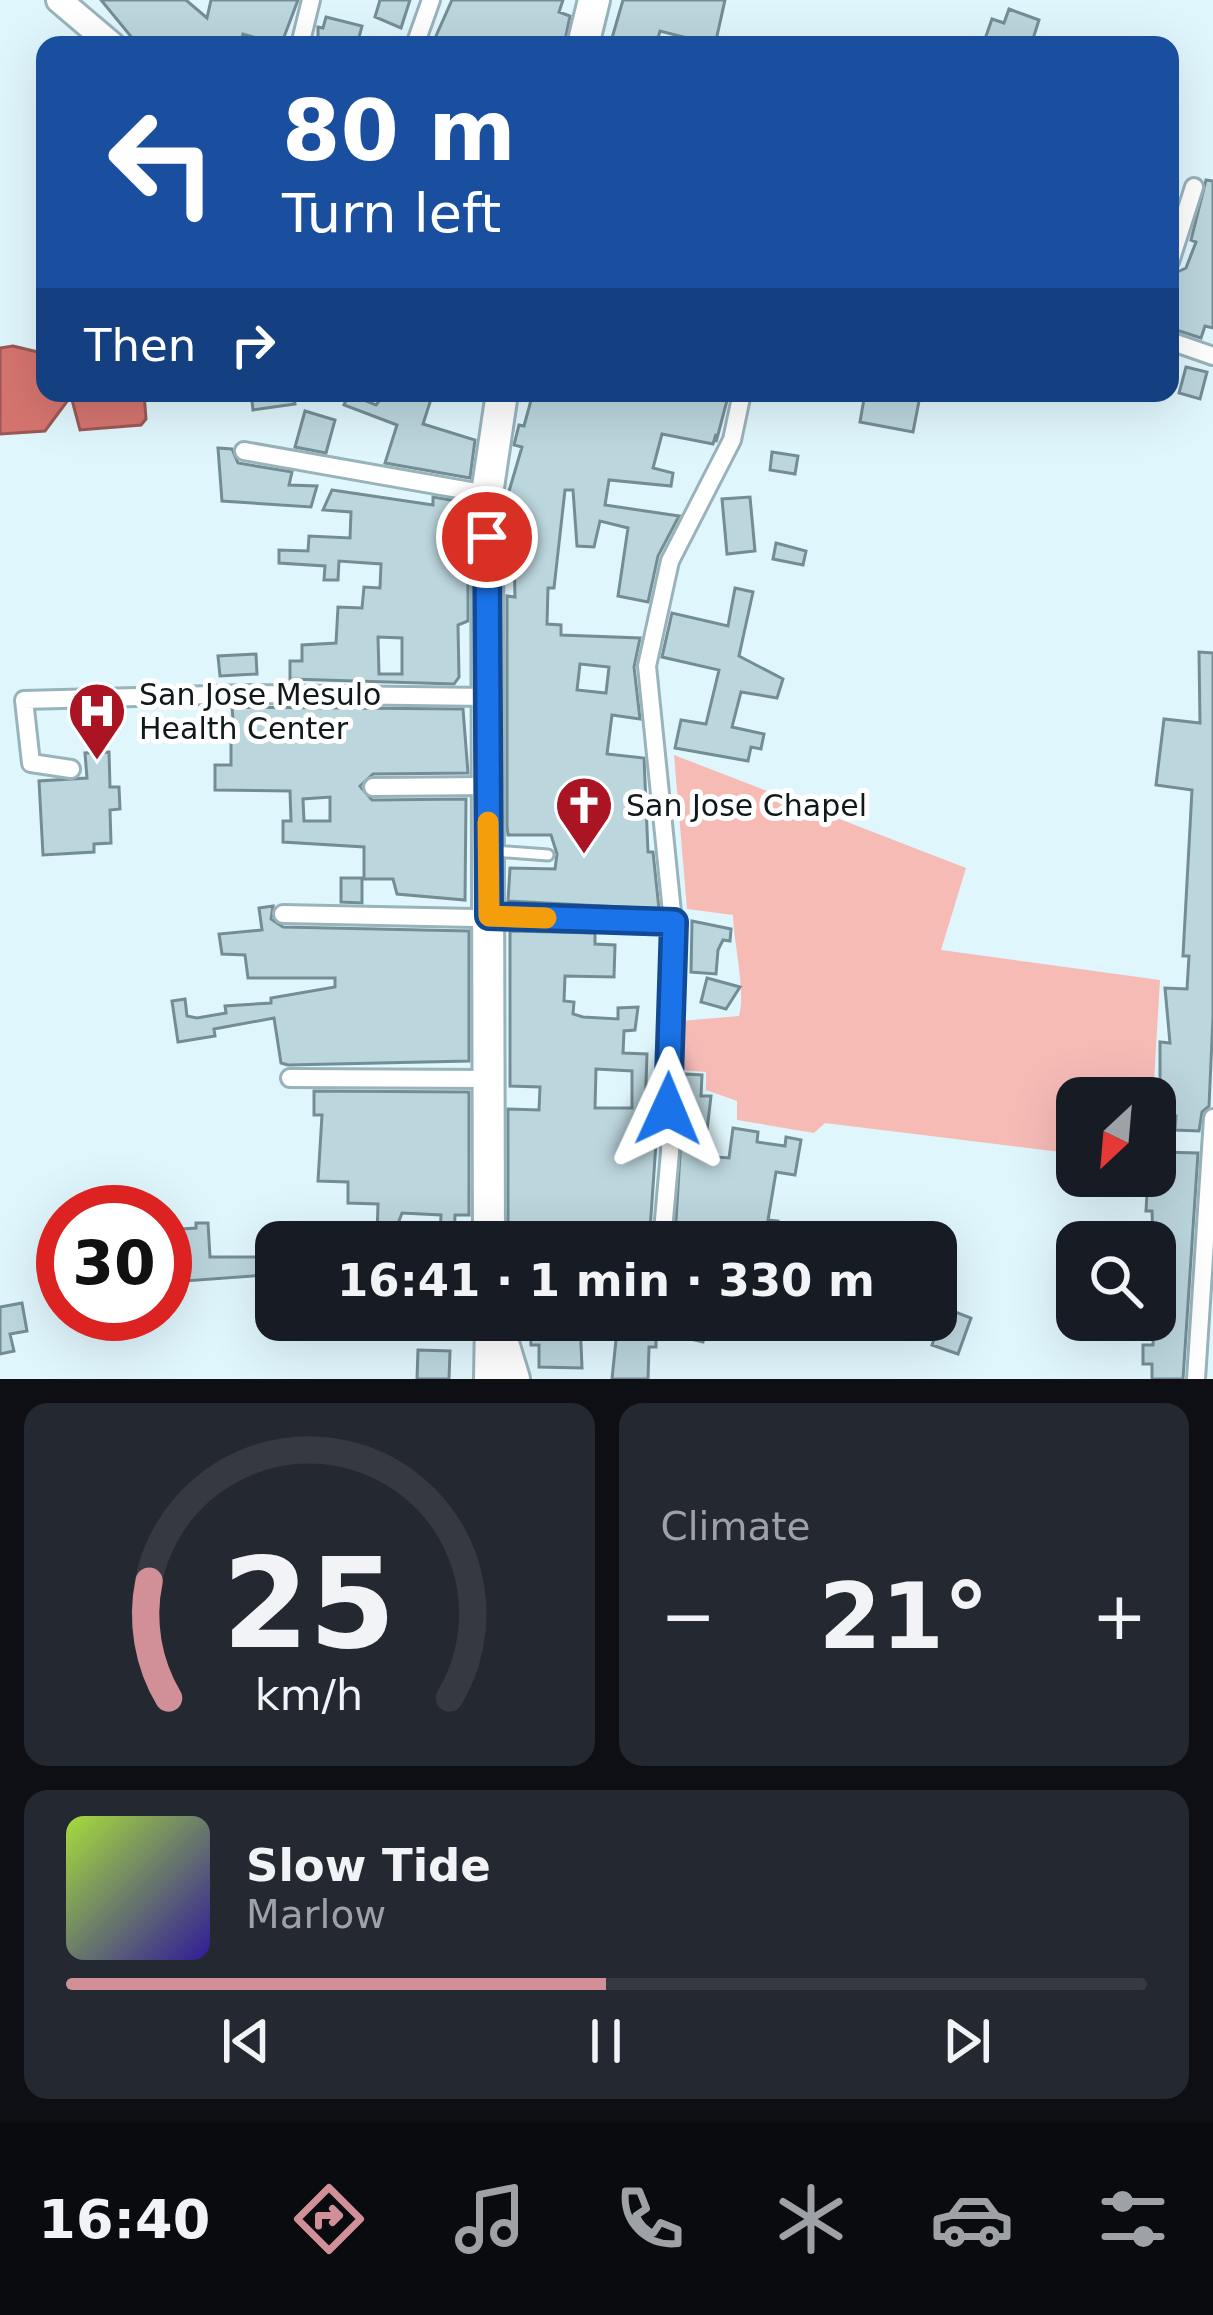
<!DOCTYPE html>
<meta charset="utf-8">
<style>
body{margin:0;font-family:"DejaVu Sans",sans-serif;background:#242831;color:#f1f3f6;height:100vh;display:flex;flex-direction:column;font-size:45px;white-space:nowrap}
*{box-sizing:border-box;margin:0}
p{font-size:39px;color:#9ea1a6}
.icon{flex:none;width:66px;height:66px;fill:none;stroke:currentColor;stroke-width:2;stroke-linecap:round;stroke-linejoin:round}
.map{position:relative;height:1379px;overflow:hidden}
.panel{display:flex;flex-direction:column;gap:24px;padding:24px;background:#0d0f14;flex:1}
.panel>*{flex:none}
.banner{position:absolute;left:36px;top:36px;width:1143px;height:366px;border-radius:24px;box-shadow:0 12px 48px #0002;background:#1a4fa0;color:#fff;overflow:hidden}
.needle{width:78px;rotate:206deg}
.fabs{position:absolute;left:1056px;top:1077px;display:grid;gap:24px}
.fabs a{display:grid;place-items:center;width:120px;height:120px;border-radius:24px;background:#171b24;box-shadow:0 12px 48px #0002;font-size:60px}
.speed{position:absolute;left:36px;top:1185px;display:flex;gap:24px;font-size:60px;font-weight:700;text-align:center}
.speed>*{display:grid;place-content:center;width:156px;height:156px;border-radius:50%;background:#171b24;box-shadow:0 12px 48px #0002;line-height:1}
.speed .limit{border:18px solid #d22;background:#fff;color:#111}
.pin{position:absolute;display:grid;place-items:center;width:102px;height:102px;color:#fff;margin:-51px;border:6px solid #fff;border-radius:50%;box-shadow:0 3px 12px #0007}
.me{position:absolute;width:132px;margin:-66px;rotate:1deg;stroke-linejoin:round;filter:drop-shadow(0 0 9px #0008)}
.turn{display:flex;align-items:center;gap:42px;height:252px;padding:0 48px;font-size:54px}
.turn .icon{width:156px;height:156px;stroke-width:2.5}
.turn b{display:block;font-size:84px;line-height:102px}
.then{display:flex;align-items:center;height:114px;padding:0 48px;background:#0003;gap:24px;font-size:45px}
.big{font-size:90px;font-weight:600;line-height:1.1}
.panel .widget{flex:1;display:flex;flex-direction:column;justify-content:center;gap:18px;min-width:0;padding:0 42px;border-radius:24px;background:#242831}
.panel .dial{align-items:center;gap:0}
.dial svg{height:312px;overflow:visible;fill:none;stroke:#363941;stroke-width:7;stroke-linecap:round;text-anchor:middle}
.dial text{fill:#f1f3f6;stroke:none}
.song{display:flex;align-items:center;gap:36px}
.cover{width:144px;height:144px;border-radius:18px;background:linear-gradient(135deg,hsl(80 70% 55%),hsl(250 70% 35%))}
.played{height:12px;border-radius:6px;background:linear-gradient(90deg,#d18f97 50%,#363941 50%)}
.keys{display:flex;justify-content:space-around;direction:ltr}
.heat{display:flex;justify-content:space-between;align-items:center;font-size:66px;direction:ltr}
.panel .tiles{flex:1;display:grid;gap:24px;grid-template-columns:1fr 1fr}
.widget:last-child{grid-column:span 2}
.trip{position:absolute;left:255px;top:1221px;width:702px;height:120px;border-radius:24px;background:#171b24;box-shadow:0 12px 48px #0002;font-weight:600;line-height:120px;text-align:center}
.tabs{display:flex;height:192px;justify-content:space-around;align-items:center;background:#090b0e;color:#9ea1a6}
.tabs .icon{width:84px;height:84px}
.tabs .current{color:#d18f97}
.tabs b{font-size:54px;color:#f1f3f6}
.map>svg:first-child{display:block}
.green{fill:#f7bbb6}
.water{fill:#d5746f;stroke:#9a5956;stroke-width:3}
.building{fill:#bcd6de;stroke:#748d95;stroke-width:3;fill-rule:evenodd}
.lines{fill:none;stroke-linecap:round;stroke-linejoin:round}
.lane-casing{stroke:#99b3ba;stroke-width:15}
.street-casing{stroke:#99b3ba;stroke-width:22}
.secondary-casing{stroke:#99b3ba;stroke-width:30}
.highway-casing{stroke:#99b3ba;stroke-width:36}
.lane{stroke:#fff;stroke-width:9}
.street{stroke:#fff;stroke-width:16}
.secondary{stroke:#fff;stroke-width:24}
.highway{stroke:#fff;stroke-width:30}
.route-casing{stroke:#114b97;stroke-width:30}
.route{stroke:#1a73e8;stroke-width:21}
.slow{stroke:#f59e0b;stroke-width:21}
.labels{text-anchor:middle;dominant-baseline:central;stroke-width:10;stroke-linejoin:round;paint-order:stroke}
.poi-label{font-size:30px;fill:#0f191b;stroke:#fff;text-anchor:start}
</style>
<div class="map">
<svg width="1213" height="1379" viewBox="0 0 1213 1379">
<rect width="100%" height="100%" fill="#e0f6fd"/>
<path class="green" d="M674 755 966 868 941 950 1160 980 1153 1098H1077V1154L825 1123 814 1133 737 1120V1101L706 1090V1072L681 1070V1021L739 1016C746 991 734 946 733 915L687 909Z"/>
<path class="water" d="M13 346 42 353 45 393H144L146 419 141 425 80 430 71 396 45 431 0 434V348Z"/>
<path class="building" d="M101 0H186L207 18 211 0H298L281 45 243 34 240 45H138Z
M380 0H410L401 28 375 17Z
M452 0H563L559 12 570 16 564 45H432Z
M623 0H725L715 45 660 31 656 45H610Z
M1009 9 1039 20 1031 45 985 39 992 19 1004 23Z
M326 17 362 26 357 45H318V27L323 28Z
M1206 180 1213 181V328L1205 326 1201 338 1170 328V285L1173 274 1186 268 1196 242 1191 240Z
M1186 367 1207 372 1200 399 1179 393Z
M251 393H293L295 404 253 410Z
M386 393H433L423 424 475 440 470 478 385 463 397 425 344 405 349 394 376 405Z
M533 393H729L716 442V434L713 444 662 434 653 468 673 473 671 486 609 480 605 505 679 516 658 556 648 602 618 596 628 528 600 521 594 547 577 546 573 490H565L554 588H548L547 624 561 625V635L640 638 634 667 640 719 612 715 607 754 644 758 648 852H653L659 909 508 901 510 868 555 869 557 854 551 835H508L507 826V596L515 597 514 555 507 554V543H516L519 517 507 513V498L522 447 514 445 519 425 524 426ZM580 664 609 667 606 693 577 690Z
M865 393 920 396 913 432 860 422Z
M305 411 335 420 326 453 295 447Z
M218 448 232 449 238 463 292 472 289 485 317 486 311 507 222 501Z
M772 452 798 456 795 474 770 470Z
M332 490 433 505V497L468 503V621L458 625 459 677 454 684 290 679V661H302V645L336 643 338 607 362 608 364 587 380 588 381 564 339 561 338 580H324L325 566 279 563V550L308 551 309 536 350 538 351 512 323 510ZM378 637 402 638V674H379Z
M750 497 755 551 727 554 722 499Z
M776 543 806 551 803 565 773 559Z
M735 588 753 592 739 656 783 679 777 698 741 692 732 727 764 734 761 749 751 747 748 761 675 748 681 720 706 724 719 670 662 657 672 613 728 626Z
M1199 652 1213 653V1017L1209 1106 1202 1112 1199 1131 1175 1130 1176 1116 1160 1115V1042L1170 1043 1165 988 1187 989 1189 956H1183L1192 790 1156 785 1164 719 1200 723Z
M256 654 257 674 220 676 218 656Z
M232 707 463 709 468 773 373 774 360 786 372 800 466 799 465 900 397 894 393 879H364V847L283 842V821H291L290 791 215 790V765H231V735H220L219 720H233ZM330 797V821H304L303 799Z
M109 752 110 787H119L120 809 110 810 111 843 94 844V852L43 855 39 781 87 778 85 753Z
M341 878H362V903L341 902Z
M273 906 271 919 283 927 469 931V1061L288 1065 281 1063 274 1018 214 1029 215 1036 178 1042 172 1001 185 999 187 1016 197 1018 226 1013 225 1006 271 1003V998L335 987V978H248L245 955 222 954 219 934 262 930 259 908Z
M692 921 731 929 730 941 723 940 718 950 716 974 691 972Z
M510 931 595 933V944L615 945 614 977 565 976 564 1001 574 1002 573 1014 583 1017 618 1019V1008L638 1007 635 1030 624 1031 623 1053 647 1054 645 1114H658L650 1230 601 1228V1242H535V1236H508V1109L539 1110 540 1087 510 1086ZM596 1069 632 1071V1108H595Z
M707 978 740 987 726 1009 701 1002Z
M685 1074 702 1075 701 1096H711L704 1156 729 1158 733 1128 758 1132 757 1142 785 1146 786 1137 801 1140 795 1175 776 1172 768 1220 778 1221 776 1241 742 1236 741 1242H720L721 1235 687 1231 686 1238 675 1237Z
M314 1091 469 1092V1215H455L454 1238 440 1237 441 1215 402 1213 393 1237H377L378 1204 348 1203V1182L318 1181 322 1115H314Z
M1158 1152 1198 1153 1183 1379H1152V1364H1143V1345H1153L1154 1325 1172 1319 1174 1293 1155 1291 1152 1211H1146L1147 1193 1157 1194Z
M196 1223H208L210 1257H266L267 1275 185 1281 180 1237 182 1229 196 1228Z
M22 1303 27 1331 10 1334 14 1351 0 1354V1307Z
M945 1308 971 1318 958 1354 932 1345Z
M570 1320H580L582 1368 539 1367V1345H531L530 1323Z
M618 1320H679L706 1327 703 1342 656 1331V1347H649L648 1379H612Z
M418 1350 450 1351 449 1379H417Z"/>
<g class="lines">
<defs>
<path id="lane" d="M494 851 548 855"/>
<path id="street" d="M300 45 311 0
M415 45 431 0
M1170 262 1194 187
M1170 341 1213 356
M244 451 487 494
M71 769 31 763 24 700 249 694 487 697
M373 787 487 786
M283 914 673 922
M290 1078 488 1079
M662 1242 670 1152 673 922 647 666 670 561 732 440 742 393
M1196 1379 1213 1118"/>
<path id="secondary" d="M59 0 112 45
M487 1379 488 1320"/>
<path id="highway" d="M583 45 594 0
M489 1242 487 494 502 393
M496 1320 514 1379"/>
</defs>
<use href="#lane" class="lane-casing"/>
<use href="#street" class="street-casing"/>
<use href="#secondary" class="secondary-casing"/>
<use href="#highway" class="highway-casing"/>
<use href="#lane" class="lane"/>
<use href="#street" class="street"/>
<use href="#secondary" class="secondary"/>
<use href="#highway" class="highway"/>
</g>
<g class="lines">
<defs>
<path id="route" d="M487 537 489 916 674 922 668 1109"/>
</defs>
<use href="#route" class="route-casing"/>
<use href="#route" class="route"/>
<path class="slow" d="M488 822 489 916 546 918"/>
</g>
<defs>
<symbol id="hospital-pin" viewBox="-11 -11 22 30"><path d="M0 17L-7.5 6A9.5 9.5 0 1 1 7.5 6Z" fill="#aa1423" stroke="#fff"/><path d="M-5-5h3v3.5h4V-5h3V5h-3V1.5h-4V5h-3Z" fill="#fff"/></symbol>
<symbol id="church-pin" viewBox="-11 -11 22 30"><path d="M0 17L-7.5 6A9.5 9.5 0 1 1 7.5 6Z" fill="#aa1423" stroke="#fff"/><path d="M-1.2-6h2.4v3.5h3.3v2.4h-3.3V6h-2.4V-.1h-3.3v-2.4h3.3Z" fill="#fff"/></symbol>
</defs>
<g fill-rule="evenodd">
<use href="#hospital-pin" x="64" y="678" width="66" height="90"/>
<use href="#church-pin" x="551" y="772" width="66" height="90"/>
</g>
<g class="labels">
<g class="poi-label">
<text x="139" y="694">San Jose Mesulo<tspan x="139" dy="34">Health Center</tspan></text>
<text x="626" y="805">San Jose Chapel</text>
</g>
</g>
</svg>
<div class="fabs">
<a><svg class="needle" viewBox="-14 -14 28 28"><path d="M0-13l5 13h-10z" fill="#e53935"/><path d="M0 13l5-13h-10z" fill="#9ea1a6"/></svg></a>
<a><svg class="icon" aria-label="search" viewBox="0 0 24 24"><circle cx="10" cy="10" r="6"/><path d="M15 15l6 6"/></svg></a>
</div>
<div class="speed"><div class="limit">30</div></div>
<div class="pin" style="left:487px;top:537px;background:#d93025"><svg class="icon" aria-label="arrive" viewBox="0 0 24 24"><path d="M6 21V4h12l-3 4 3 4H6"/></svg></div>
<svg class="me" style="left:668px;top:1109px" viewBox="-20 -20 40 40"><path d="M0-17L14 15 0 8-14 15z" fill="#1a73e8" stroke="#fff" stroke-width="4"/></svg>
<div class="trip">16:41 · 1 min · 330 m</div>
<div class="banner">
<div class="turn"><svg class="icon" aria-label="left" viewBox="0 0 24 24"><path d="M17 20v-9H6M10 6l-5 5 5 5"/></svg><div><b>80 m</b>Turn left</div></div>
<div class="then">Then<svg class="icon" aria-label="right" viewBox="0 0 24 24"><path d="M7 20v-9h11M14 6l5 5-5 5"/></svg></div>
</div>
</div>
<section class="panel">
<div class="tiles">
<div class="widget dial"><svg viewBox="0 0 100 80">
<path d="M14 69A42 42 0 1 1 86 69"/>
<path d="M14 69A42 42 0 0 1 9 39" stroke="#d18f97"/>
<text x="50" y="56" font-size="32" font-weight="700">25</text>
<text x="50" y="72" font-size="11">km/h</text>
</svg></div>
<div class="widget"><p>Climate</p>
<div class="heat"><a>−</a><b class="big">21°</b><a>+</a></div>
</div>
<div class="widget">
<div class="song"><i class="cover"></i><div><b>Slow Tide</b><p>Marlow</p></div></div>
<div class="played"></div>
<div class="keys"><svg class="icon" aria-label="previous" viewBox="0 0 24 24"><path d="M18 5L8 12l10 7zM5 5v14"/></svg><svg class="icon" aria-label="pause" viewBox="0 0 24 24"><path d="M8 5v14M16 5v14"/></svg><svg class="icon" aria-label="next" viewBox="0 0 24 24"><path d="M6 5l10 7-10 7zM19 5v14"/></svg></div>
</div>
</div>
</section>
<nav class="tabs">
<b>16:40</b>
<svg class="icon current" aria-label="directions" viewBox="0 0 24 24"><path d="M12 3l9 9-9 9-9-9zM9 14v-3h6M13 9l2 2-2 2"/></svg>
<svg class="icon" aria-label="music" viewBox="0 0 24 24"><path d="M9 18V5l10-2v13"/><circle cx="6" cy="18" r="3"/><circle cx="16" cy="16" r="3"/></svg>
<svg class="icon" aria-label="phone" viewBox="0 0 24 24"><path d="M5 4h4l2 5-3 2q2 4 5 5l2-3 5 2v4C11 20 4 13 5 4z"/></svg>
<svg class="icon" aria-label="climate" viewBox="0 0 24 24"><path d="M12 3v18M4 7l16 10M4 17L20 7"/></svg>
<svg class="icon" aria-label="car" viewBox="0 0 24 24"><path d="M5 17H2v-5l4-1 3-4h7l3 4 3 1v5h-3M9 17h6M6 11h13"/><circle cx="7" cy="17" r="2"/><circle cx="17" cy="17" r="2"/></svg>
<svg class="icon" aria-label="filters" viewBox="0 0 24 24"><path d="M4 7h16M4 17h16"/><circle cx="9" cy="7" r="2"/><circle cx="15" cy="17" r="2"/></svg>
</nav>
